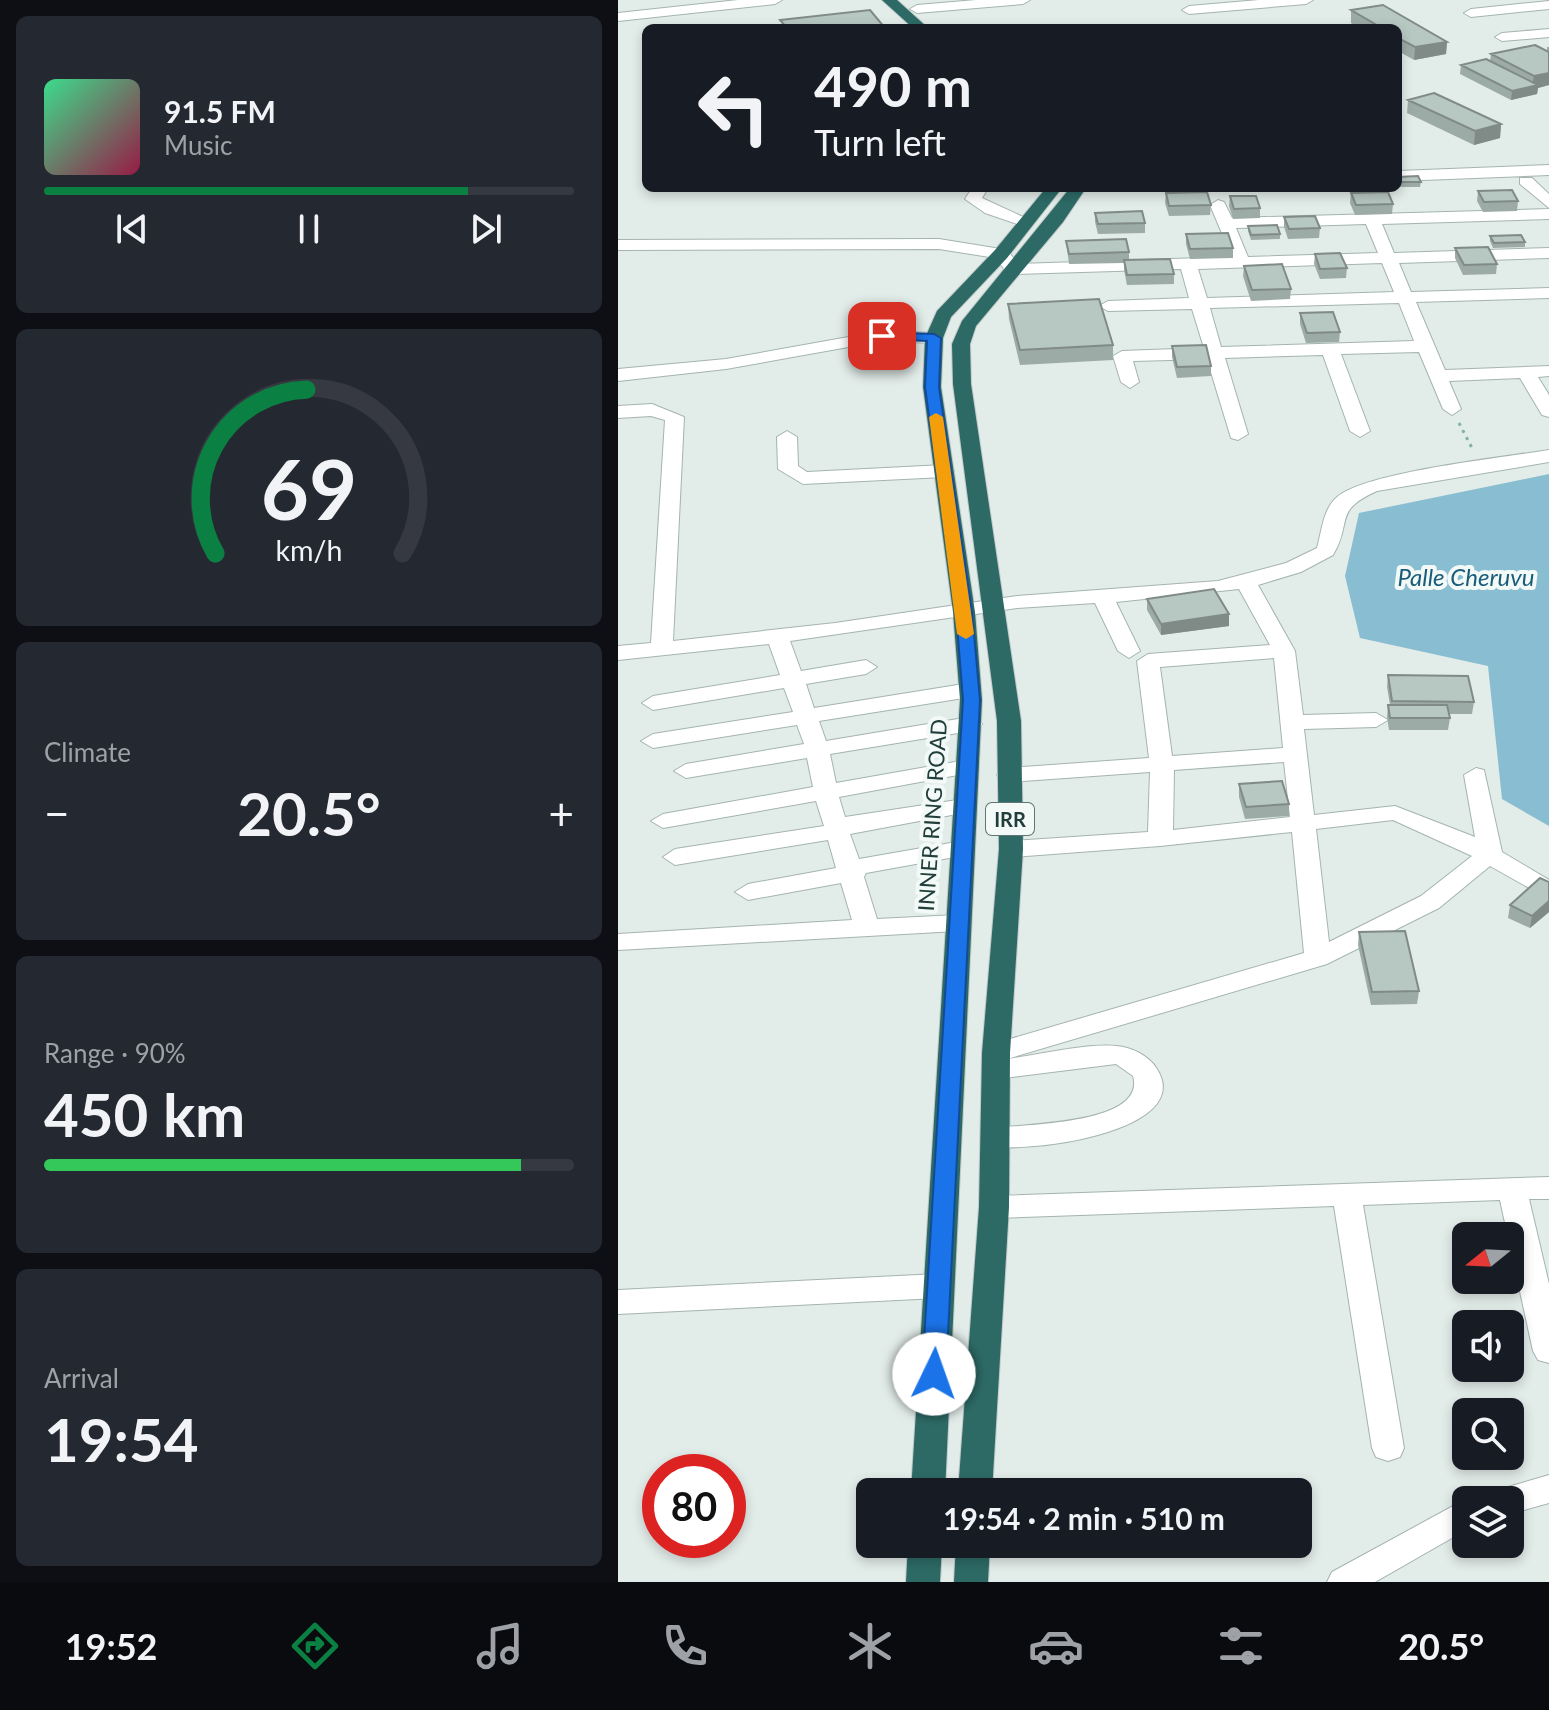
<!DOCTYPE html>
<meta charset="utf-8">
<style>
body{margin:0;font-family:Lato,sans-serif;background:#242831;color:#f1f3f6;height:100vh;display:flex;flex-direction:column;font-size:30px;white-space:nowrap}
*{box-sizing:border-box;margin:0}
p{font-size:26px;color:#9ea1a6}
.icon{flex:none;width:44px;height:44px;fill:none;stroke:currentColor;stroke-width:2;stroke-linecap:round;stroke-linejoin:round}
.map{position:relative;flex:1;overflow:hidden}
.sheet{display:flex;flex-direction:column;gap:16px;padding:16px;background:#0d0f14;width:618px}
.sheet>*{flex:none}
.hud{position:absolute;left:24px;top:24px;width:760px;height:168px;border-radius:12px;box-shadow:0 4px 12px #0003;background:#171b24;color:#f1f3f6;overflow:hidden}
.needle{width:52px;rotate:252deg}
.fabs{position:absolute;left:834px;top:1222px;display:grid;gap:16px}
.fabs a{display:grid;place-items:center;width:72px;height:72px;border-radius:12px;background:#171b24;box-shadow:0 4px 12px #0003;font-size:40px}
.speed{position:absolute;left:24px;top:1454px;display:flex;gap:16px;font-size:40px;font-weight:700;text-align:center}
.speed>*{display:grid;place-content:center;width:104px;height:104px;border-radius:50%;background:#171b24;box-shadow:0 4px 12px #0003;line-height:1}
.speed .limit{border:12px solid #d22;background:#fff;color:#111}
.pin{position:absolute;display:grid;place-items:center;width:68px;height:68px;color:#fff;margin:-34px;border-radius:16px;box-shadow:0 4px 12px #0006}
.me{position:absolute;width:88px;margin:-44px;rotate:3deg;stroke-linejoin:round;filter:drop-shadow(0 0 6px #0008)}
.turn{display:flex;align-items:center;gap:28px;height:168px;padding:0 40px;font-size:36px}
.turn .icon{width:104px;height:104px;stroke-width:2.5}
.turn b{display:block;font-size:56px;line-height:68px}
.big{font-size:60px;font-weight:700;line-height:1.1}
.sheet .tile{flex:1;display:flex;flex-direction:column;justify-content:center;gap:12px;min-width:0;padding:0 28px;border-radius:12px;background:#242831}
.sheet .dial{align-items:center;gap:0}
.dial svg{height:208px;overflow:visible;fill:none;stroke:#363941;stroke-width:7;stroke-linecap:round;text-anchor:middle}
.dial text{fill:#f1f3f6;stroke:none}
.song{display:flex;align-items:center;gap:24px}
.cover{width:96px;height:96px;border-radius:12px;background:linear-gradient(135deg,hsl(150 70% 55%),hsl(340 70% 35%))}
.played{height:8px;border-radius:4px;background:linear-gradient(90deg,#0b8043 80%,#363941 80%)}
.keys{display:flex;justify-content:space-around;direction:ltr}
.heat{display:flex;justify-content:space-between;align-items:center;font-size:44px;direction:ltr}
.charge{height:12px;border-radius:6px;background:linear-gradient(90deg,#34c759 90%,#363941 0)}
.trip{position:absolute;left:238px;top:1478px;width:456px;height:80px;border-radius:12px;background:#171b24;box-shadow:0 4px 12px #0003;font-weight:700;line-height:80px;text-align:center}
.tabs{display:flex;height:128px;justify-content:space-around;align-items:center;background:#090b0e;color:#9ea1a6}
.tabs .icon{width:56px;height:56px}
.tabs .current{color:#0b8043}
.tabs b{font-size:36px;color:#f1f3f6}
main{display:flex;flex:1;min-height:0}
.map>svg:first-child{display:block}
.water{fill:#89bdd2}
.lines{fill:none;stroke-linecap:round;stroke-linejoin:round}
.minor-casing{stroke:#a4b4b1;stroke-width:2}
.highway-casing{stroke:#c1c9c8;stroke-width:2}
.path{stroke:#81b1a8;stroke-width:3;stroke-dasharray:3 5;stroke-linecap:butt}
.minor{fill:#fff;fill-rule:evenodd}
.highway{fill:#2d6a66;fill-rule:evenodd}
.wall{fill:#9daba7}
.shaded-wall{fill:#808b88}
.building{fill:#b7c7c2;stroke:#808b88;stroke-width:2}
.route{fill:#1a73e8;stroke:#114b97;stroke-width:2}
.slow{fill:#f59e0b}
.labels{text-anchor:middle;dominant-baseline:central;stroke-width:8;stroke-linejoin:round;paint-order:stroke}
.shield{fill:#f2f9f6;stroke:#607672;stroke-width:2}
.shield-label{font-size:20px;font-weight:bold;fill:#213e3a}
.street-label{font-size:22px;fill:#213e3a;stroke:#f2f9f6}
.water-label{font-size:24px;font-style:italic;fill:#1a5d7b;stroke:#f2f9f6}
</style>
<main>
<section class="sheet">
<div class="tile">
<div class="song"><i class="cover"></i><div><b>91.5 FM</b><p>Music</p></div></div>
<div class="played"></div>
<div class="keys"><svg class="icon" aria-label="previous" viewBox="0 0 24 24"><path d="M18 5L8 12l10 7zM5 5v14"/></svg><svg class="icon" aria-label="pause" viewBox="0 0 24 24"><path d="M8 5v14M16 5v14"/></svg><svg class="icon" aria-label="next" viewBox="0 0 24 24"><path d="M6 5l10 7-10 7zM19 5v14"/></svg></div>
</div>
<div class="tile dial"><svg viewBox="0 0 100 80">
<path d="M14 69A42 42 0 1 1 86 69"/>
<path d="M14 69A42 42 0 0 1 49 6" stroke="#0b8043"/>
<text x="50" y="56" font-size="32" font-weight="700">69</text>
<text x="50" y="72" font-size="11">km/h</text>
</svg></div>
<div class="tile"><p>Climate</p>
<div class="heat"><a>−</a><b class="big">20.5°</b><a>+</a></div>
</div>
<div class="tile"><p>Range · 90%</p><b class="big">450 km</b><div class="charge"></div></div>
<div class="tile"><p>Arrival</p><b class="big">19:54</b></div>
</section>
<div class="map">
<svg width="931" height="1582" viewBox="0 0 931 1582">
<rect width="100%" height="100%" fill="#e2ece9"/>
<path class="water" d="M931 474V826L884 799 870 666 742 638 727 576 741 513Z"/>
<g class="lines">
<defs>
<path id="minor" d="M120 0H164L157 4 0 21V13Z
M358 0H412L405 4 299 13 292 9 299 5Z
M641 0H695L688 4 571 14 564 10 571 6Z
M931 1V9L853 17 846 13 853 9Z
M931 29V37L884 41 877 37 884 33Z
M931 165V175L780 181V171Z
M902 178H914L931 194V208L902 184Z
M354 188H370L364 198 416 222 408 227 367 213 347 199Z
M600 200 606 202 614 218 931 209V219L764 224 776 253 931 248V258L781 263 793 292 931 288V298L798 302 827 370 931 366V376L920 377 931 395V417L924 415 902 378 831 381 843 409 834 415 825 409 801 352 723 354 752 431 742 437 732 431 705 355 607 358 630 434 620 440 613 438 589 359 515 361 521 382 512 388 503 382 495 356 504 351 586 348 574 309 490 311 481 306 490 301 571 298 563 269 395 274 389 273 378 258 321 249 0 250V240L321 239 389 250 400 264 614 257 592 205ZM748 224 760 253 630 257 618 228ZM764 263 776 292 589 298 580 269ZM781 303 796 341 603 347 592 308Z
M264 331 316 333 325 338 316 343 264 341 108 369 0 381V369L108 359Z
M34 404 66 417 55 641 217 623 399 596 600 581 668 563 699 548C704 530 705 509 719 497 747 472 888 457 931 450V462L759 491C714 511 735 522 715 555L683 572 640 585 677 651 685 715 758 713 770 720 758 727 686 729 696 815 777 806 857 837 846 775 858 768 866 770 884 852 931 880V899L872 866 821 908 709 964 389 1059C419 1055 470 1043 498 1046 514 1047 531 1056 539 1069 579 1133 401 1155 367 1145L363 1138 367 1131 377 1128C408 1124 529 1124 515 1076L498 1064 378 1079 368 1077 364 1070 375 1061 364 1053 368 1046 686 953 674 832 542 846 393 857 381 849 393 841 530 832 532 772 391 782 379 775 391 768 531 758 519 661 530 654 652 645 621 589 498 602 522 651 511 658 500 651 477 603 399 608 172 641 183 671 248 660 259 667 248 674 188 684 196 708 352 683 363 690 352 697 201 721 208 741 352 717 360 719 364 724 360 729 352 731 212 754 218 783 348 760 356 762 360 767 356 772 221 797 227 817 346 799 355 801 358 806 355 811 232 834 241 859 344 841 353 844 356 849 353 854 248 873 246 877 259 919 339 915 348 917 352 923 348 929 339 931 0 950V934L234 920 223 883 130 900 117 892 130 884 218 868 210 840 57 865 45 857 57 849 206 826 198 801 45 828 33 821 45 814 195 787 189 758 68 778 56 771 68 764 186 744 179 725 35 748 23 741 35 734 175 712 166 688 35 710 24 703 35 696 162 675 151 644 0 660V646L33 643 47 420 33 416 0 418V406ZM656 658 665 748 554 756 542 667ZM666 762 672 817 555 830 556 770ZM775 820 854 856 803 896 711 942 698 829Z
M169 431 179 437 180 466 189 472 326 465 336 471 326 477 185 484 160 469 159 437Z
M931 1177V1199H911L931 1284V1363L920 1360 915 1351 882 1200 745 1205 786 1448 782 1457 770 1461 758 1457 754 1448 716 1206 376 1218 366 1215 361 1207 366 1199 376 1196Z
M320 1274 331 1278 335 1286 331 1294 320 1298 0 1314V1290Z
M931 1475V1503L892 1514V1500H875L880 1490Z
M848 1499 851 1500H848V1530L757 1582H709L714 1572Z"/>
<path id="highway" d="M264 0H279L310 28H295Z
M428 188H444L389 258 333 317 325 338 323 387 357 612 364 700 327 1492H293L342 700 335 612 305 387 307 338 319 311 377 250Z
M452 188H468L445 222 358 326 352 344 353 384 403 721 405 849 392 1053 391 1207 374 1492H340L361 1207 364 1053 381 849 379 721 335 384 334 344 344 321Z
M290 1544H324L322 1582H288Z
M338 1544H372L370 1582H336Z"/>
</defs>
<use href="#minor" class="minor-casing"/>
<use href="#highway" class="highway-casing"/>
<path class="path" d="M841 423 855 450"/>
<use href="#minor" class="minor"/>
<use href="#highway" class="highway"/>
</g>
<path class="wall" d="M733 10 829 42 828 54 796 60 780 51V28H741L733 23Z
M929 47H931V85L920 88 919 94 893 100 842 74 843 65 872 61 873 54 929 51Z
M790 100 883 124 882 138 856 145 789 113Z
M780 177 803 182 802 187H781Z
M860 191 900 201 899 211 865 212 859 201Z
M548 193 593 205 592 215 551 216 547 203Z
M733 193 775 204 774 214 737 215 732 203Z
M612 196 642 208V218L615 219 611 206Z
M477 213 527 223V233L480 234 477 222Z
M666 217 702 228 701 238 670 239 666 227Z
M630 226 662 234V239L633 240 630 231Z
M568 234 615 248V258L572 259 568 244Z
M872 236 907 242V247L875 248 872 241Z
M448 241 511 252V260L556 274V284L509 285 506 270V263L451 264Z
M837 248 879 264 878 274 845 275 837 258Z
M697 254 729 268 728 278 702 279 696 264Z
M626 266 673 289 672 299 633 301 625 276Z
M390 304 495 345V360L402 365 391 319Z
M682 313 722 332 721 342 688 343 682 324Z
M554 346 593 366V376L559 378 554 357Z
M529 599 611 614V626L543 635 529 610Z
M770 675 856 702 854 714H831L832 718 830 730H771L769 717 770 705H772L769 687Z
M621 784 671 804V816L627 819 621 797Z
M931 882V912L912 928 890 918 892 905Z
M741 932 801 991 799 1004 753 1005 740 945Z"/>
<path class="shaded-wall" d="M829 42 828 54 796 60 797 47Z
M931 73V85L920 88 919 94 893 100 894 91 914 86 916 76Z
M883 124 882 138 856 145 857 131Z
M611 614V626L543 635V624Z
M931 901V912L912 928 914 916Z"/>
<path class="building" d="M765 5 829 42 797 47 780 38V28H764L733 10Z
M252 10 267 28H169L162 20Z
M917 45 931 52V73L916 76 873 54Z
M868 59 920 85 894 91 843 65Z
M816 93 883 124 857 131 790 100Z
M800 176 803 182H782L780 179V177Z
M894 190 900 201 866 202 860 191Z
M589 192 593 205 551 206 548 193Z
M770 192 775 204 738 205 733 193Z
M612 196H638L642 208 616 209Z
M524 211 527 223 480 224 477 213Z
M697 216 702 228 671 229 666 217Z
M659 225 662 234 633 235 630 226Z
M610 233 615 248 572 249 568 234Z
M903 235 907 242 876 243 872 236Z
M508 239 511 252 451 254 448 241Z
M870 247 879 264 846 265 837 248Z
M722 253 729 268 702 269 697 254Z
M552 259 556 274 509 275 506 260Z
M664 264 673 289 634 290 626 266Z
M481 299 495 345 402 350 390 304Z
M715 312 722 332 689 333 682 313Z
M588 345 593 366 559 367 554 346Z
M596 589 611 614 543 624 529 599Z
M770 675 850 676 856 702 774 701Z
M770 705H829L832 718H772Z
M664 781 671 804 628 807 621 784Z
M922 878 931 882V901L914 916 892 905Z
M787 931 801 991 754 992 741 932Z"/>
<path class="route" d="M264 332 316 334 323 338 321 387 354 612 362 700 328 1374 324 1381H307L304 1374 345 700 338 612 307 387 309 341 260 339 258 336Z"/>
<path class="slow" d="M318 413 325 417 356 634 348 639 339 634 311 417Z"/>
<g class="labels">
<rect class="shield" x="368" y="803" width="48" height="32" rx="6"/>
<g class="shield-label">
<text x="392" y="819">IRR</text>
</g>
<g class="street-label">
<text transform="translate(314 815) rotate(-86)">INNER RING ROAD</text>
</g>
<g class="water-label">
<text x="848" y="576">Palle Cheruvu</text>
</g>
</g>
</svg>
<div class="fabs">
<a><svg class="needle" viewBox="-14 -14 28 28"><path d="M0-13l5 13h-10z" fill="#e53935"/><path d="M0 13l5-13h-10z" fill="#9ea1a6"/></svg></a>
<a><svg class="icon" aria-label="sound" viewBox="0 0 24 24"><path d="M4 9h4l5-4v14l-5-4H4zM17 9q2 3 0 6"/></svg></a>
<a><svg class="icon" aria-label="search" viewBox="0 0 24 24"><circle cx="10" cy="10" r="6"/><path d="M15 15l6 6"/></svg></a>
<a><svg class="icon" aria-label="layers" viewBox="0 0 24 24"><path d="M12 4l9 5-9 5-9-5zM3 14l9 5 9-5"/></svg></a>
</div>
<div class="speed"><div class="limit">80</div></div>
<div class="pin" style="left:264px;top:336px;background:#d93025"><svg class="icon" aria-label="arrive" viewBox="0 0 24 24"><path d="M6 21V4h12l-3 4 3 4H6"/></svg></div>
<svg class="me" style="left:316px;top:1374px" viewBox="-20 -20 40 40"><circle r="19" fill="#fff"/><path d="M0-13L10 11 0 6-10 11z" fill="#1a73e8"/></svg>
<div class="trip">19:54 · 2 min · 510 m</div>
<div class="hud">
<div class="turn"><svg class="icon" aria-label="left" viewBox="0 0 24 24"><path d="M17 20v-9H6M10 6l-5 5 5 5"/></svg><div><b>490 m</b>Turn left</div></div>
</div>
</div>
</main>
<nav class="tabs">
<b>19:52</b>
<svg class="icon current" aria-label="directions" viewBox="0 0 24 24"><path d="M12 3l9 9-9 9-9-9zM9 14v-3h6M13 9l2 2-2 2"/></svg>
<svg class="icon" aria-label="music" viewBox="0 0 24 24"><path d="M9 18V5l10-2v13"/><circle cx="6" cy="18" r="3"/><circle cx="16" cy="16" r="3"/></svg>
<svg class="icon" aria-label="phone" viewBox="0 0 24 24"><path d="M5 4h4l2 5-3 2q2 4 5 5l2-3 5 2v4C11 20 4 13 5 4z"/></svg>
<svg class="icon" aria-label="climate" viewBox="0 0 24 24"><path d="M12 3v18M4 7l16 10M4 17L20 7"/></svg>
<svg class="icon" aria-label="car" viewBox="0 0 24 24"><path d="M5 17H2v-5l4-1 3-4h7l3 4 3 1v5h-3M9 17h6M6 11h13"/><circle cx="7" cy="17" r="2"/><circle cx="17" cy="17" r="2"/></svg>
<svg class="icon" aria-label="filters" viewBox="0 0 24 24"><path d="M4 7h16M4 17h16"/><circle cx="9" cy="7" r="2"/><circle cx="15" cy="17" r="2"/></svg>
<b>20.5°</b>
</nav>
